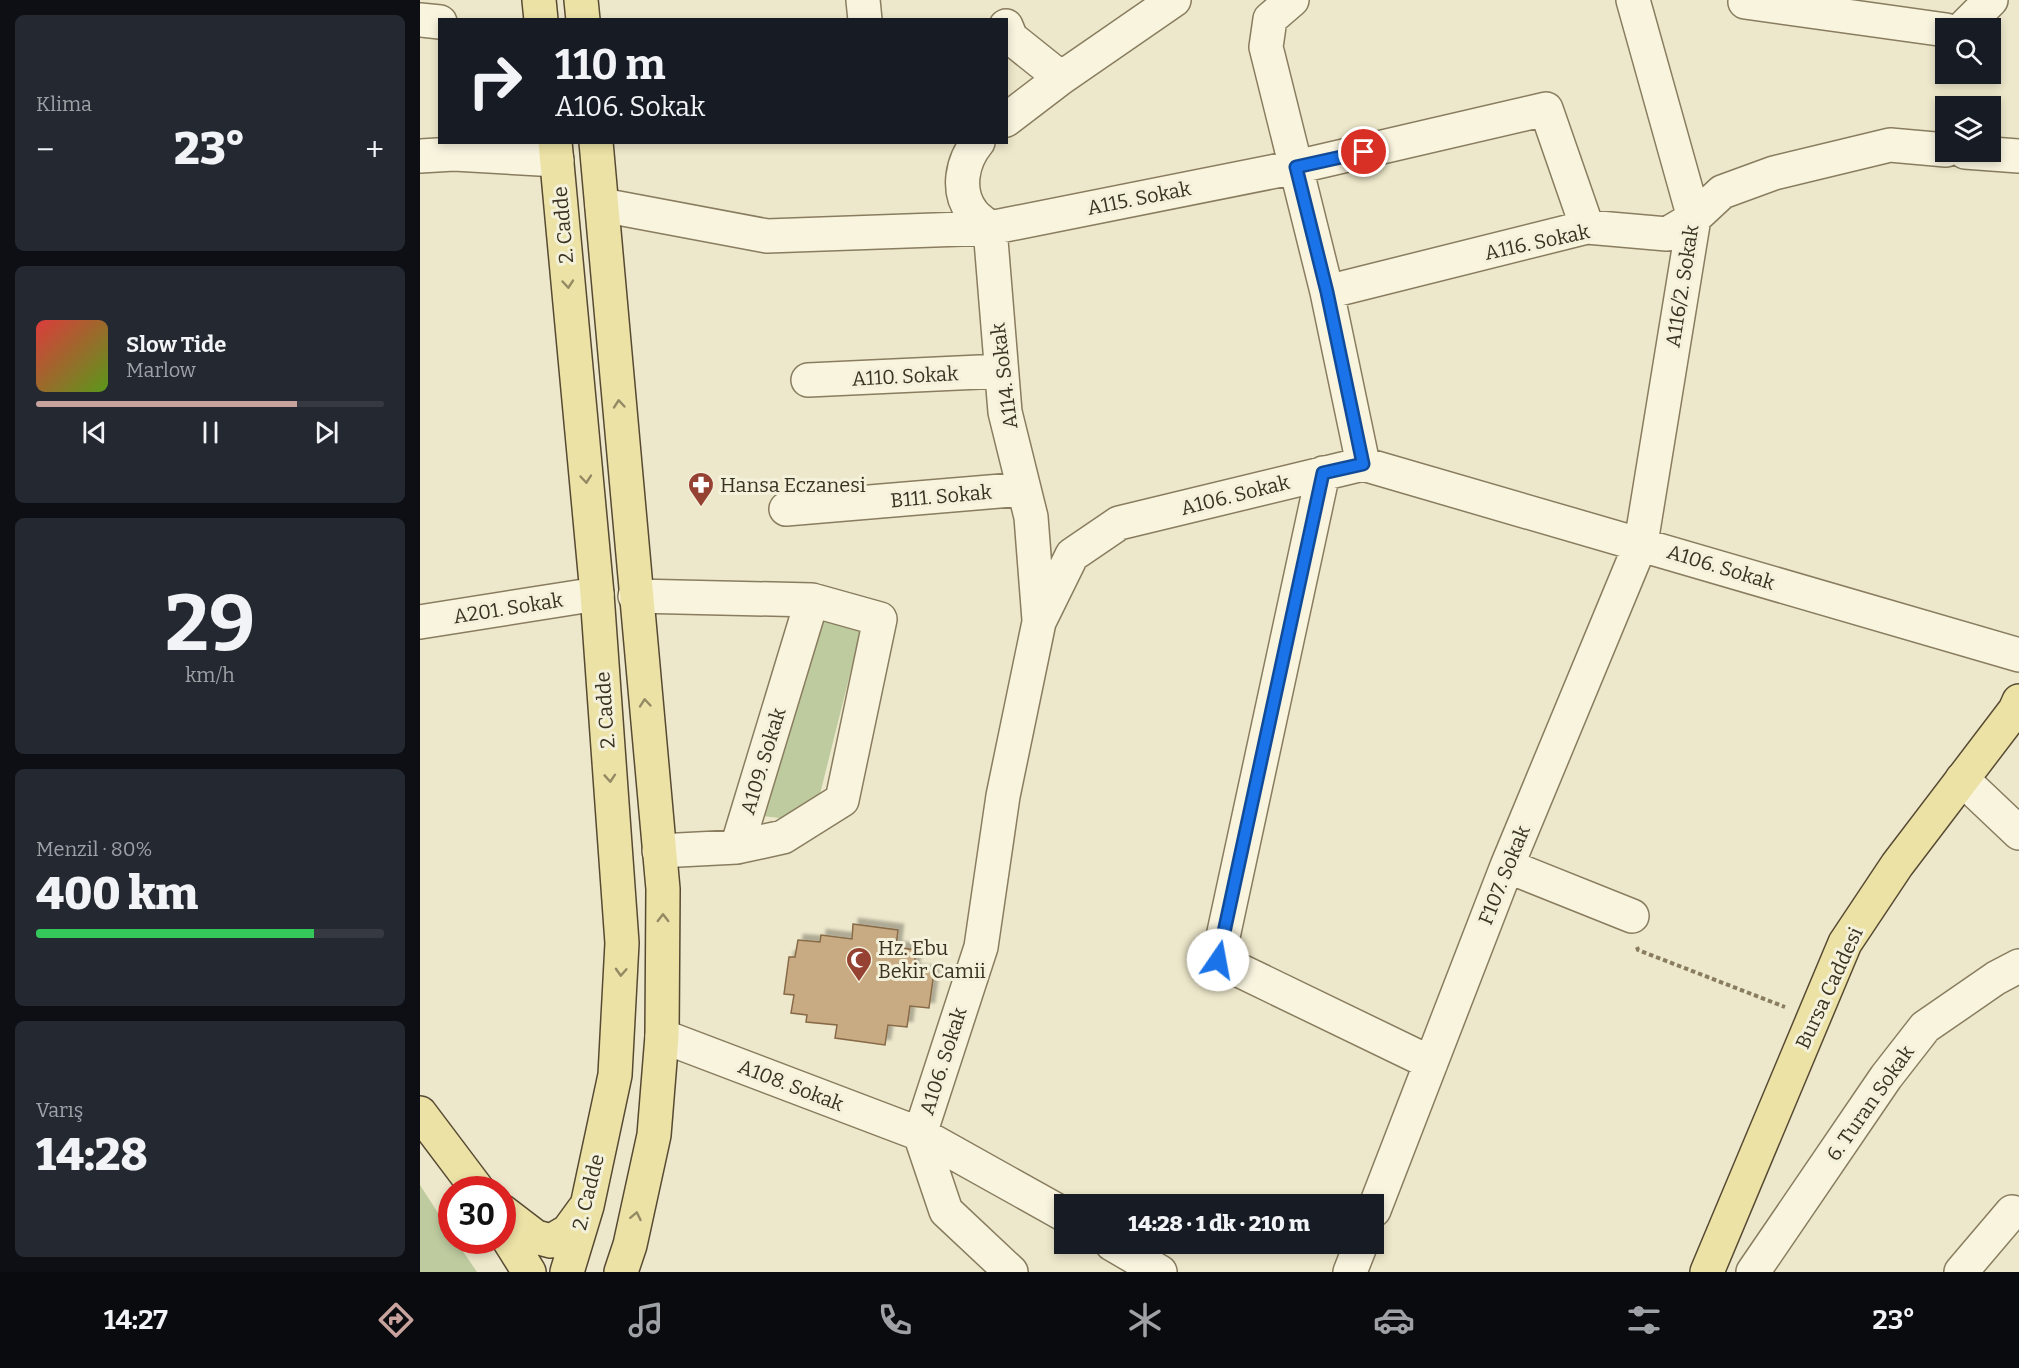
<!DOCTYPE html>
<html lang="tr">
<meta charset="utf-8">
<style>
body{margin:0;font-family:Bitter,serif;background:#242831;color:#f1f3f6;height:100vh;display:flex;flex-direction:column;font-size:22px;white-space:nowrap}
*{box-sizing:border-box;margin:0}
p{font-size:20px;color:#9ea1a6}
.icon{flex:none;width:33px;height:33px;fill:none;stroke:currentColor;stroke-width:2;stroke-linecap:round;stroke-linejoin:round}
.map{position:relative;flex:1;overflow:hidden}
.details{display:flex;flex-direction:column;gap:15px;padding:15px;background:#0d0f14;width:420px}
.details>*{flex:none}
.guide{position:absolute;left:18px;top:18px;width:570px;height:126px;border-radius:0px;box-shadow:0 3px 9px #0003;background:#171b24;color:#f1f3f6;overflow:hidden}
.controls{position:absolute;left:1515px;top:18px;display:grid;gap:12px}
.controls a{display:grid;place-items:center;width:66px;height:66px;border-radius:0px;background:#171b24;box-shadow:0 3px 9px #0003;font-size:30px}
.speed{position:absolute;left:18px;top:1176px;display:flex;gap:12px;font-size:30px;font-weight:700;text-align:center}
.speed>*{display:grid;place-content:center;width:78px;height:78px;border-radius:50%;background:#171b24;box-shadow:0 3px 9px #0003;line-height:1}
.speed .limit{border:9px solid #d22;background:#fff;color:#111}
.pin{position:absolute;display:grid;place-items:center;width:51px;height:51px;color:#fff;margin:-26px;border:3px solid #fff;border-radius:50%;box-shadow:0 2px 6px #0007}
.me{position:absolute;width:66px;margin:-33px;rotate:12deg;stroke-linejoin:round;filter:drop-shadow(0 0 4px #0008)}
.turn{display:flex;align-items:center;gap:21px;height:126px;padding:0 18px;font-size:27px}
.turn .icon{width:78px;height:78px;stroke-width:2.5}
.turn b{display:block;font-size:42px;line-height:51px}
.big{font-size:45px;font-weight:800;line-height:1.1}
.details .tile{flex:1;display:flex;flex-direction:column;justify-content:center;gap:9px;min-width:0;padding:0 21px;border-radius:9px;background:#242831}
.details .dial{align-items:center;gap:0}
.dial b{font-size:78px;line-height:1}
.song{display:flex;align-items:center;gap:18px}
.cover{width:72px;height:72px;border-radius:9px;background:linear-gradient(135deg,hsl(0 70% 55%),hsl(90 70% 35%))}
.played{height:6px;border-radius:3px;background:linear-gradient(90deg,#c8a39e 75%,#363941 75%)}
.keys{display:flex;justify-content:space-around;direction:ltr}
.heat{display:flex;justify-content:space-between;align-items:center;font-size:33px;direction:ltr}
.charge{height:9px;border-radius:4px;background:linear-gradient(90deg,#34c759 80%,#363941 0)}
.trip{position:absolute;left:634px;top:1194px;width:330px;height:60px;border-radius:0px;background:#171b24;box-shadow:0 3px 9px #0003;font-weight:800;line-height:60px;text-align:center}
.dock{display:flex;height:96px;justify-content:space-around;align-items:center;background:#090b0e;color:#9ea1a6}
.dock .icon{width:42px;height:42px}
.dock .active{color:#c8a39e}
.dock b{font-size:27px;color:#f1f3f6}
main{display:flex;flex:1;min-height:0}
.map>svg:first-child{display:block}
.green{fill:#becb9f}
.building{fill:#c8ab83;stroke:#876a47;stroke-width:1.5;filter:url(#shadow)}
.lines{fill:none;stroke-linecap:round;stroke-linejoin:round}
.minor-casing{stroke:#897c5f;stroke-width:36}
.major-casing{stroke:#574a33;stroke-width:36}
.path{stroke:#897c5f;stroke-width:4;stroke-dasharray:4.5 3;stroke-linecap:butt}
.minor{stroke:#f8f4de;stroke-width:33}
.major{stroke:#ece2a6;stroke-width:33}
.oneway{stroke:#938a64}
.route-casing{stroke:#114b97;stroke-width:15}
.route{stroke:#1a73e8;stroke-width:10}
.labels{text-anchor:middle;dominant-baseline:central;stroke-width:6;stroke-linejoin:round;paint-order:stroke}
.street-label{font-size:20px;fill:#3a3222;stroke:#f4f1da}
.poi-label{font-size:20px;fill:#3a3222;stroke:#f4f1da;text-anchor:start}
</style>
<main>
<section class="details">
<div class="tile"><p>Klima</p>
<div class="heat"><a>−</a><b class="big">23°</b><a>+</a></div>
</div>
<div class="tile">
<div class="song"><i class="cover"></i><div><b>Slow Tide</b><p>Marlow</p></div></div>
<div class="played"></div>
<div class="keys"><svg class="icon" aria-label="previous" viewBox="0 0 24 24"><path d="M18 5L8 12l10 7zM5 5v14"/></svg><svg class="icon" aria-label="pause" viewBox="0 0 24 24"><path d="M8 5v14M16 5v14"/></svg><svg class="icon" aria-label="next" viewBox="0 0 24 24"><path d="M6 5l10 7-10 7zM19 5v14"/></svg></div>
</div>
<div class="tile dial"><b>29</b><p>km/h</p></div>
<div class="tile"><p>Menzil · 80%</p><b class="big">400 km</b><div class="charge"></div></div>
<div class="tile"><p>Varış</p><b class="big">14:28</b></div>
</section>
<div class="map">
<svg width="1599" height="1272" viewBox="0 0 1599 1272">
<defs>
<filter id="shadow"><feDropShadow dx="5.5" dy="-5.5" stdDeviation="1.5" flood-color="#0004"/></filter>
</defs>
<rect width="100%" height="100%" fill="#ede8cb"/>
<path class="green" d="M400 619 442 626 399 798 369 819 342 816Z
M0 1185 31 1233 32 1240 36 1241 57 1272H0Z"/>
<path class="building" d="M433 924 478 930 476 947 496 950 494 970 514 972 509 1008 490 1006 487 1027 468 1025 465 1045 415 1038 417 1025 386 1022 387 1015 371 1013 374 995 364 994 369 957H375L378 940 400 942 401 935 432 939Z"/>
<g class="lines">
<defs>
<path id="minor" d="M443 0 445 20
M872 0 850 19 846 47 907 292 943 464
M1325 2 1526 30
M0 20 20 22
M586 26 591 38 641 78
M1543 28 1571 0
M586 120 641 78 754 0
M558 142C542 161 536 191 552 212 556 218 564 223 570 228L585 412 611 517 619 620
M1545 152 1599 156
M0 156 34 154 137 160
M182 205 347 236 570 228 876 167 1126 109 1167 227
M907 292 1167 227 1247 234 1274 218 1302 192 1354 173 1470 145 1526 150
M388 380 581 371
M903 473 798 960 1011 1063
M366 509 604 489
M215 596 392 600 460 619 422 800 363 837 317 847
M0 622 177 594
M1542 779 1599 833
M239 851 317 847 392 600
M1087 866 1212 916
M242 1036 500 1134 526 1211 591 1272
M954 1210 1087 866 1221 543 1274 218 1213 0
M645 1215 500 1134 561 947 583 796 619 622 652 555 699 523 943 464 1599 655
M692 1244 740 1272
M930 1272 941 1244
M1333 1272 1466 1077 1505 1027 1576 978 1599 966
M1541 1272 1592 1212"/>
<path id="major" d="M119 0 121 20
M161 0 163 20
M135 142 177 594 202 943 195 1075 167 1206 147 1272
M176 142 243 889 242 1036 234 1135 210 1245 201 1272
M0 1113 58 1190
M82 1211 116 1237 131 1241 148 1231 164 1209
M82 1229 109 1272
M1287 1272 1425 943 1477 865 1595 710 1599 701"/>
</defs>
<use href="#minor" class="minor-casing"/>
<use href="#major" class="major-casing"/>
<path class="path" d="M1217 947 1218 950 1365 1007"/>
<use href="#minor" class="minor"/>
<use href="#major" class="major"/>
</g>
<defs><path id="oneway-chevron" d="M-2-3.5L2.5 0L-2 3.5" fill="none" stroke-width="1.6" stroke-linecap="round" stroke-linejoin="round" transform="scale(1.5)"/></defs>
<g class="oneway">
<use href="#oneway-chevron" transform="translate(148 284) rotate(85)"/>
<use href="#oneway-chevron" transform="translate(199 404) rotate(-95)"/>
<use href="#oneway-chevron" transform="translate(166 479) rotate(85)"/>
<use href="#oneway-chevron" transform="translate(225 703) rotate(-95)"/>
<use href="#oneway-chevron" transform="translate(190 778) rotate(86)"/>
<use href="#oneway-chevron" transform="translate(243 918) rotate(-90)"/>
<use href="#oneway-chevron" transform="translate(201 972) rotate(93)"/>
<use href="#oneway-chevron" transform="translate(216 1216) rotate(-78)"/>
</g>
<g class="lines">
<defs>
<path id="route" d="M798 960 903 473 943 464 907 292 876 167 944 152"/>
</defs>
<use href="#route" class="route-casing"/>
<use href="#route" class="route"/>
</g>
<defs>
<symbol id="pharmacy-pin" viewBox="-11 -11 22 30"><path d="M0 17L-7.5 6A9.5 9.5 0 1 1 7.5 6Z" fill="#954233" stroke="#f4f1da"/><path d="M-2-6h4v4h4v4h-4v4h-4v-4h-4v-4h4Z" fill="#fff"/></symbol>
<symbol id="mosque-pin" viewBox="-11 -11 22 30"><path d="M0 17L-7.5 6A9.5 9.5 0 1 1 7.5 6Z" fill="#954233" stroke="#f4f1da"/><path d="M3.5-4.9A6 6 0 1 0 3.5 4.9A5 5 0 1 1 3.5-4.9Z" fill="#fff"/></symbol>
</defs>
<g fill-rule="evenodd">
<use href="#pharmacy-pin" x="266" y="470" width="30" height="40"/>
<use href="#mosque-pin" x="424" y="945" width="30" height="40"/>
</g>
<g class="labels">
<g class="street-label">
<text transform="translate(719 198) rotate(-11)">A115. Sokak</text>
<text transform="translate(143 225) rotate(-95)">2. Cadde</text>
<text transform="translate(1117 242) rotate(-12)">A116. Sokak</text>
<text transform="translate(1262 286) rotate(-81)">A116/2. Sokak</text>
<text transform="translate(485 376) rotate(-3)">A110. Sokak</text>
<text transform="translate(584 376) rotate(-97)">A114. Sokak</text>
<text transform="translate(815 495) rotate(-14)">A106. Sokak</text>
<text transform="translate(521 496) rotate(-5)">B111. Sokak</text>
<text transform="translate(1301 567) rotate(17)">A106. Sokak</text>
<text transform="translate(88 608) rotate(-9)">A201. Sokak</text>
<text transform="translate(185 710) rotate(-94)">2. Cadde</text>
<text transform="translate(343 761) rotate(-73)">A109. Sokak</text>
<text transform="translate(1084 875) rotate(-68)">F107. Sokak</text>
<text transform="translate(1409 988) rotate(-65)">Bursa Caddesi</text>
<text transform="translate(523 1061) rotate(-72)">A106. Sokak</text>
<text transform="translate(371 1085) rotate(21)">A108. Sokak</text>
<text transform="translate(1450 1103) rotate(-55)">6. Turan Sokak</text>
<text transform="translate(168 1192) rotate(-76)">2. Cadde</text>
</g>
<g class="poi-label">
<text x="300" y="485">Hansa Eczanesi</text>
<text x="458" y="948">Hz. Ebu<tspan x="458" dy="23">Bekir Camii</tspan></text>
</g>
</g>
</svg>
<div class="controls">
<a><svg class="icon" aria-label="search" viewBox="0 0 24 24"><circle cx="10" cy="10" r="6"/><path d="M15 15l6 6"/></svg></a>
<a><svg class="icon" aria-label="layers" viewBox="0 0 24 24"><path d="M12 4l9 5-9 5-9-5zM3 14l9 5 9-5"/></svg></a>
</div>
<div class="speed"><div class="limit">30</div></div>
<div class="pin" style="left:944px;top:152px;background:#d93025"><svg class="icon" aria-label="arrive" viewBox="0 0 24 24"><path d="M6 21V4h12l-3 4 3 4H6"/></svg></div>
<svg class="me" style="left:798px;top:960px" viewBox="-20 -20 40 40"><circle r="19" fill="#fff"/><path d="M0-13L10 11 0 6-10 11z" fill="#1a73e8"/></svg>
<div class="trip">14:28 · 1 dk · 210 m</div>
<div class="guide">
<div class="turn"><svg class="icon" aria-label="right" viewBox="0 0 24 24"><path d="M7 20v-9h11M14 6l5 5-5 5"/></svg><div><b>110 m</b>A106. Sokak</div></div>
</div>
</div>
</main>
<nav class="dock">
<b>14:27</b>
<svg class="icon active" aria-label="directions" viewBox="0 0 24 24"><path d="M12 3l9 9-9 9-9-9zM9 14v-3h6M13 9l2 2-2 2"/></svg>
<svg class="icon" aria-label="music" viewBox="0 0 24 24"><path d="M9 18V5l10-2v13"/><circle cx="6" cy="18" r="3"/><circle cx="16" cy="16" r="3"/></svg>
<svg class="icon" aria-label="phone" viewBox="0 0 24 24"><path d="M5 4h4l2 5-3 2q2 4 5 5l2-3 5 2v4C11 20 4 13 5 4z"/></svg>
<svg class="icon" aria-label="climate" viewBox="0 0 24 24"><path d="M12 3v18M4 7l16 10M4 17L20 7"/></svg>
<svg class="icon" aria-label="car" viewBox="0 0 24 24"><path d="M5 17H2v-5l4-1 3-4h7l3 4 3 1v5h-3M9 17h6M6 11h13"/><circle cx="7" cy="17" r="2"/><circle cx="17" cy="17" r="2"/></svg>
<svg class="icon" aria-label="filters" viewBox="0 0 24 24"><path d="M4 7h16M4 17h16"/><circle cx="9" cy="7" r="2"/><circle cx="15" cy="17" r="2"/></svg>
<b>23°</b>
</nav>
